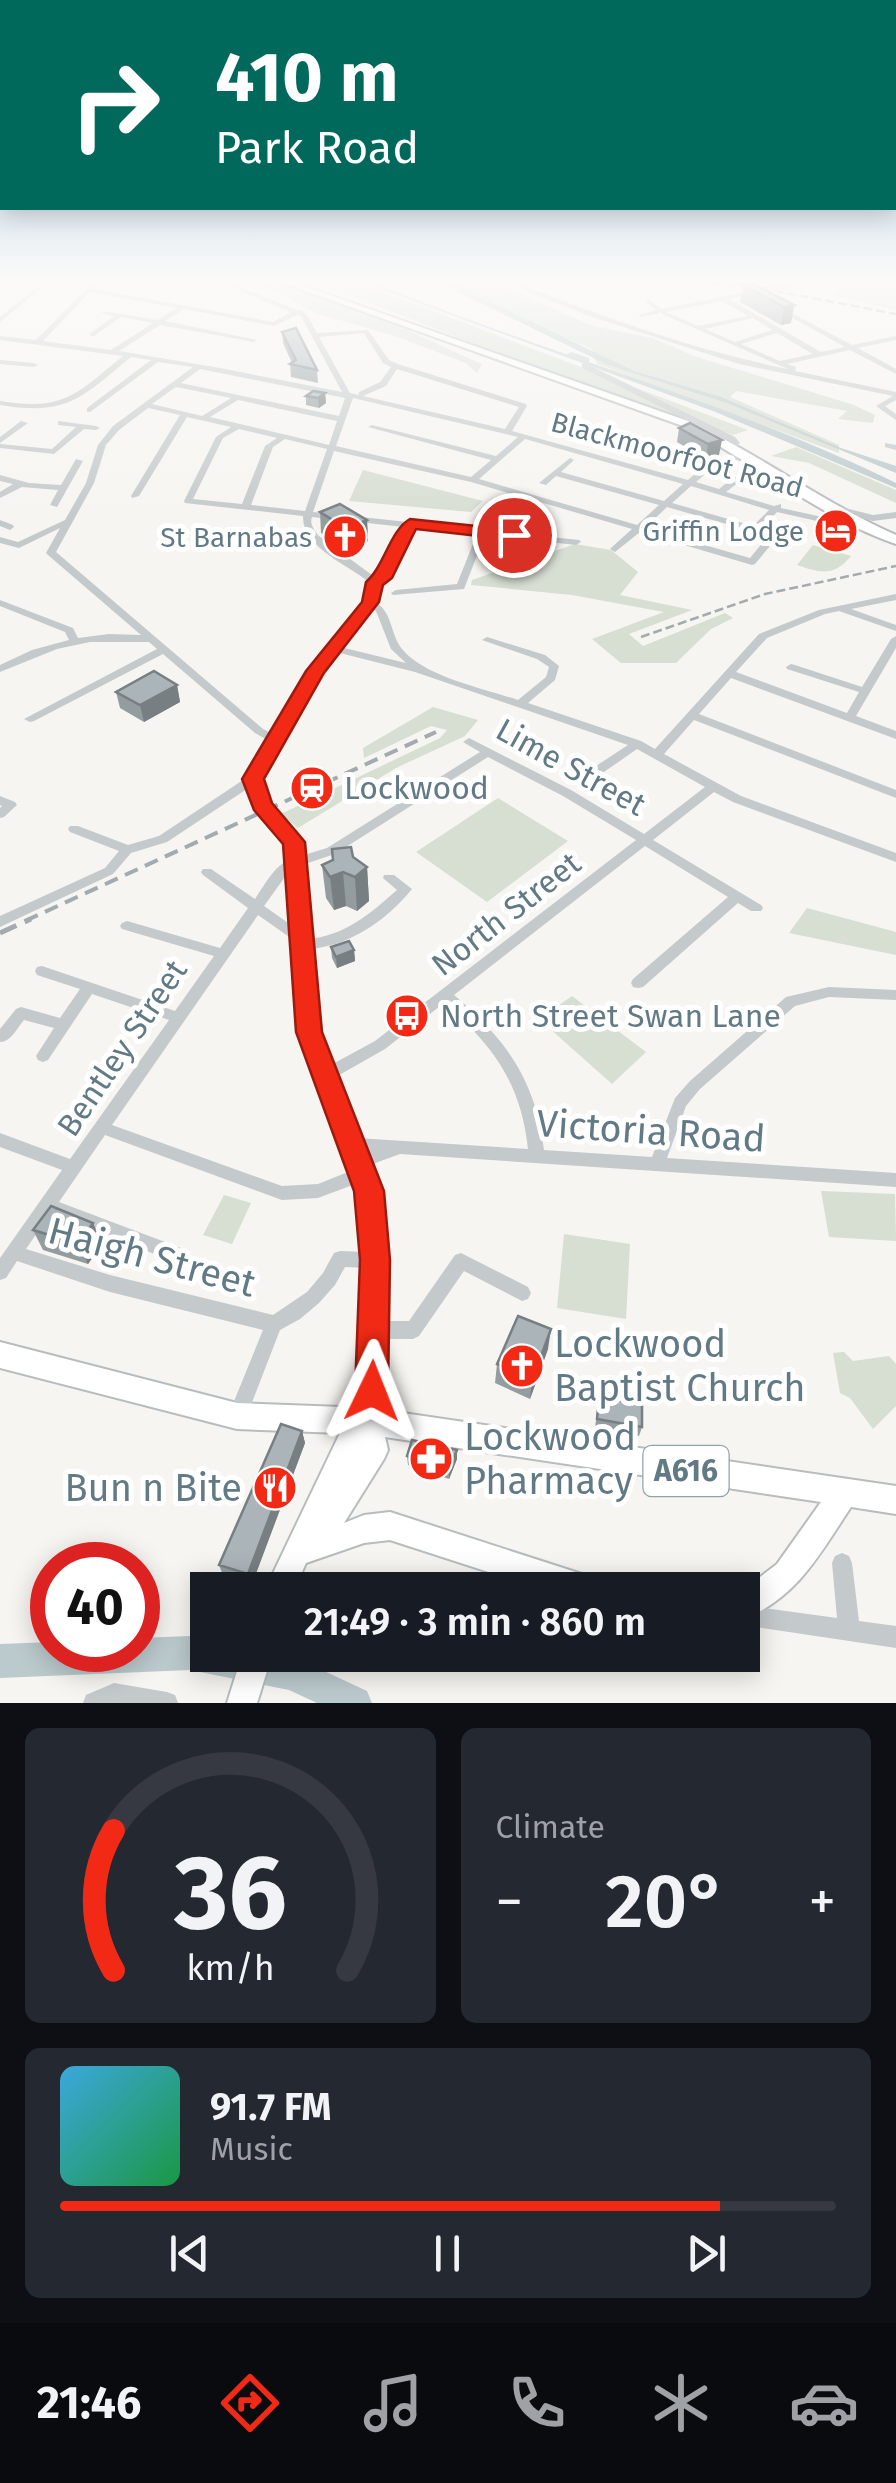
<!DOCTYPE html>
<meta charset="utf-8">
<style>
body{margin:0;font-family:"Fira Sans",sans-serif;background:#242831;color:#f1f3f6;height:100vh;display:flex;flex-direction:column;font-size:38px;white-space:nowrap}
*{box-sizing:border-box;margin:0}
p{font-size:32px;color:#9ea1a6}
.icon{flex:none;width:55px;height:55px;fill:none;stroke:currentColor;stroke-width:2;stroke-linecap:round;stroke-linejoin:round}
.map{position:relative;height:1703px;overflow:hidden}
.details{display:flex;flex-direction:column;gap:25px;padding:25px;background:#0d0f14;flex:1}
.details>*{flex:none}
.hud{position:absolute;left:0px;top:0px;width:898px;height:210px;box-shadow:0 5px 25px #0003;background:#00695c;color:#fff;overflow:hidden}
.speed{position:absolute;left:30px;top:1542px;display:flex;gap:20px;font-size:50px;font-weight:700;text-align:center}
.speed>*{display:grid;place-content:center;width:130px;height:130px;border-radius:50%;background:#171b24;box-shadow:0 5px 25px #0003;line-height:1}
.speed .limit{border:15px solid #d22;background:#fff;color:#111}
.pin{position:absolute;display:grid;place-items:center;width:85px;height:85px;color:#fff;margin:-42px;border:5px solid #fff;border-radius:50%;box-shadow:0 2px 10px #0007}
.me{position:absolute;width:110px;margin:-55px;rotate:2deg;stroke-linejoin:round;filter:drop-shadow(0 0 8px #0008)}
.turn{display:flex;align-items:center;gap:35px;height:210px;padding:0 50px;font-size:45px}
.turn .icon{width:130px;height:130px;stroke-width:2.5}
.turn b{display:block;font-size:70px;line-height:85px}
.big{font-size:75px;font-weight:600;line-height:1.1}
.details .card{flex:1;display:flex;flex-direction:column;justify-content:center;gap:15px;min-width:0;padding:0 35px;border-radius:15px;background:#242831}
.details .dial{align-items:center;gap:0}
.dial svg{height:260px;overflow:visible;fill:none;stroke:#363941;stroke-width:7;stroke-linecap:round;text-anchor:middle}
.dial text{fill:#f1f3f6;stroke:none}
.song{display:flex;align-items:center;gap:30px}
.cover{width:120px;height:120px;border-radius:15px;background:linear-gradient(135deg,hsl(200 70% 55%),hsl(140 70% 35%))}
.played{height:10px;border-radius:5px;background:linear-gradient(90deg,#f22a15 85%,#363941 85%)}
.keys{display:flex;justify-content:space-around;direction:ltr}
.heat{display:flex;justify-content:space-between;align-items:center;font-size:55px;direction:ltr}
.details .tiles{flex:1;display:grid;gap:25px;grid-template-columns:1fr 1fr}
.card:last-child{grid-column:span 2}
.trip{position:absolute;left:190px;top:1572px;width:570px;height:100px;border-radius:0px;background:#171b24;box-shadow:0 5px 25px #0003;font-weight:600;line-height:100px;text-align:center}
.tabs{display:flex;height:160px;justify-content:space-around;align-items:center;background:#090b0e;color:#9ea1a6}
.tabs .icon{width:70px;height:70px}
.tabs .current{color:#f22a15}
.tabs b{font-size:45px;color:#f1f3f6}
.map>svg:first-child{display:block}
.green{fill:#d7ded2}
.water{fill:#bbcacd}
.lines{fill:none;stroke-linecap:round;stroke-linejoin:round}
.river{fill:#bbcacd;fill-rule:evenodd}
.major-casing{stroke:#b7bcbf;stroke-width:4}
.minor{fill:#c4c9cb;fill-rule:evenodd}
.major{fill:#fff;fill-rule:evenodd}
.rail-far2{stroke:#a2abaf;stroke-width:2.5;stroke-dasharray:9 4;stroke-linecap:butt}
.rail-far1{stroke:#a2abaf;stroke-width:4;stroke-dasharray:14 8;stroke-linecap:butt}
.rail{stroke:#a2abaf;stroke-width:5;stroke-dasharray:18 9;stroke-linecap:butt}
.minor-bridge{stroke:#c4c9cb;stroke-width:8}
.wall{fill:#939c9f}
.shaded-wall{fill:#787f82}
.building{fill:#abb5b9;stroke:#787f82;stroke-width:2.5}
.route{fill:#f22a15;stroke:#9d1b0e;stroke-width:2.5}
.labels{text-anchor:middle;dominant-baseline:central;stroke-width:10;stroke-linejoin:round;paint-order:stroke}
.far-street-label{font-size:28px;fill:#627a85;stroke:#fff}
.far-poi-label{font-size:28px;fill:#627a85;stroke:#fff;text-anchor:end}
.shield{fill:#fff;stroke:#91a2aa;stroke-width:2.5}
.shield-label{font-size:30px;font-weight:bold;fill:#627a85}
.street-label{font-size:32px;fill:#627a85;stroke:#fff}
.poi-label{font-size:32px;fill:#627a85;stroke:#fff;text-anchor:start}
.near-street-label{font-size:38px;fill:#627a85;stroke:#fff}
.near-poi-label{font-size:38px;fill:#627a85;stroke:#fff;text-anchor:start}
</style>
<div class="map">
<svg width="896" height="1703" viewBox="0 0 896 1703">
<rect width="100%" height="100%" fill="#f6f5f1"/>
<path class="green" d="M242 281C315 281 415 335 482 364L477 373 466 363 395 336 315 313 281 294Z
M313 281H353L748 430 733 435 485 348Z
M433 281H490L593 326 653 338 694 356 854 405 875 415 873 423 838 419 847 411 736 391 730 397 839 445V453L597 364 592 349Z
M850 281H896V310L834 295Z
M796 447 896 490V503L809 463 771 456Z
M363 470 483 501 471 512 349 501Z
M575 544 611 550 638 572 620 595 692 610 629 634 643 646 725 613 733 618 711 629 676 663H621L592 639 664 612 572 595 471 585 472 580Z
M813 545 851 556C834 577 820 573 797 565Z
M433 707 478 720 465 736 396 768 298 828 281 814 440 738 447 730 431 726 364 758 363 748Z
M498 798 568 841 487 902 416 852Z
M807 908 896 932V955L789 933Z
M572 996 646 1052 612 1084 539 1019Z
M821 1191 895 1194 896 1241 829 1237Z
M224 1195 251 1203 232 1244 203 1235Z
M564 1234 630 1244 626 1319 557 1308Z
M844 1352 853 1361 889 1356 896 1364V1406L873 1429 850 1398 840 1393 833 1353Z"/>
<path class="water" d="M359 281H370C542 353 727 400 896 483V488L713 411Z
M435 281H447L634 371 721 397 841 448 896 466V473L727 403 608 365Z"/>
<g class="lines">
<path class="river" d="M190 1636 208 1639V1655L292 1656 367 1691 372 1703H317L289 1690 190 1670 0 1678V1644L52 1642V1650H138V1638Z"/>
<defs>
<path id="major" d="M278 281H290L688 421C760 454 823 503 896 535V544C822 519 752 460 680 425Z
M0 1342 237 1403 369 1408 896 1486V1514L851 1507C819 1555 798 1597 742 1620V1591L777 1564 821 1502 385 1437 388 1450 384 1459 344 1523 364 1515 390 1512 588 1576 598 1580 602 1590H544L390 1540 364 1543 306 1563 294 1590H265L340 1433 237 1429 0 1368Z
M242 1655H272L257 1703H227Z"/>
</defs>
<use href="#major" class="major-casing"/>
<path class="minor" d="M94 281 100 282 94 289 273 322 291 312 216 281H225L297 310H301L307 315 317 333 368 330 389 360 398 364 526 404 527 406 512 431 688 480 706 464 742 452H748V456L712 468 696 482 719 489 734 477 752 478V482H739L726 492 774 506 781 504V508L873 528V532L870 533 777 512 761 529 779 535 755 564 752 565 640 532 615 552 610 549 612 547 632 529 530 499 508 517H502V513L522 497 471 482 334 451 313 512 579 540 581 542 576 545 485 535 464 589 393 595 391 593 396 590 457 584 477 534 413 527 389 578 379 584 375 602C393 612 390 634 402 649 423 676 485 689 518 700L546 677 549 667 537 659 482 640 487 637 545 655 559 666 555 680 528 703 641 741 655 749 759 634 819 610 896 594V600L851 609 896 625V631L839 611 825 614 767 638 736 672 847 713 859 692 787 669 786 667 791 664 795 665 862 687 891 639 896 636V648L856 716 896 731V739L731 678 699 714 896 790V798L694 720 664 754 741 796 896 853V862L733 802 714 792 653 840 761 905 763 908 761 911H751L738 903 643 987 638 988 633 987 631 983 633 979 728 897 645 846 454 995C506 1039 536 1081 544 1150L652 1157 675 1098 690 1081 786 997 829 987 896 990V1000L829 997 795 1006 700 1089 686 1106 667 1158 896 1173V1187L400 1154 367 1166C386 1215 383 1269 382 1321H409L455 1255 461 1253 528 1287 531 1293 528 1299 522 1301 464 1271 419 1336 413 1339H381L378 1421 376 1428 369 1430 362 1428 360 1421 366 1268 345 1267 335 1285 319 1303 300 1319 280 1330 244 1423 237 1425 230 1423 228 1416 263 1330 110 1292 17 1261 6 1278 0 1280V1258L62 1170 0 1147V1133L70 1159 169 1020 92 994 48 1060 43 1062 38 1060 36 1056 54 1028 24 1020C17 1028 11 1042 0 1042V1029L16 1009 21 1007 60 1018 80 989 37 975 35 971 37 967 42 966 175 1011 214 956 122 929 120 926 122 923 127 921 220 948 248 908 203 875 201 872 203 869H211L255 899C264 886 274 866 289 860L288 843 258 808 250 787 167 842 131 853 113 874 0 927V916L105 868 119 851 70 832 68 829 70 826H78L128 845 159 836 249 776 269 741 255 733 163 654 34 721 30 722 24 719 157 649 149 642H90L57 649 0 672V665L32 650 69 640 65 632 0 606V600L73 628 78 638 109 634 141 635 48 555 46 553 60 528 19 548 0 543V537L18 542 65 520 86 483 98 445 113 426 193 367 158 362 90 412H87V408L151 360 131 357C81 398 68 416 0 405V401C65 411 75 395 123 356L0 340V336L36 340ZM90 292 177 308 158 320 102 311V313L114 316 90 334V336H94L121 317 153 323 111 350 43 341ZM184 309 274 326 297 315 301 316 342 392 220 368 119 351 160 325 254 342 257 340 165 321ZM364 333 383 363 391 367 380 382 359 392V395L350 393 319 337ZM200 369 345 398 339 416 181 383ZM397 369 519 407 505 429 363 396 386 386ZM176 387 231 398 202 416 152 404ZM353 398 518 437 496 456 372 425 368 427 491 460 471 477 336 446ZM238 400 337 421 329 445 210 417ZM148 408 180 415 131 496 132 498 139 496 187 417 231 427 216 437 184 501 185 503 303 516C302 548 349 565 370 583L365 603 331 645 327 646V650L310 671 273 734 263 729 56 552 94 483 106 445 119 430ZM239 429 277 438 265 446 242 504 193 499 223 438ZM285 439 327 449 305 511 251 505 273 447ZM525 439 683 484 664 501 561 472 574 460 570 458 539 483 546 485 556 476 659 505 637 525 479 479ZM691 486 769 510 753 526 672 503ZM667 507 768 536 750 558 645 528ZM312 517 404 527 380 576 376 578 319 536C315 531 309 524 312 517ZM371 608 376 611 391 649 406 663 340 647ZM336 652 415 672 628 745 596 766 594 769 596 772H604L637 749 705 787 644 834 571 790 469 738 463 742 480 752 327 848 301 856 300 842 268 804 259 779 320 672ZM488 757 563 796 636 840 375 1041 329 1066 316 1032 309 949C350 946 387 920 412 889L394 875H384L383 878 397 890C371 913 345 936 308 939L302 865 335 854ZM290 870 294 927 264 906ZM258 915 295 941 293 945 296 949 302 1032 353 1170 318 1184 282 1186 112 1125ZM444 1003C493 1045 521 1083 528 1149L357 1138 334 1078 385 1049ZM105 1135 282 1200 318 1198 358 1183 361 1191 366 1252 340 1251 334 1253 323 1273 307 1292 273 1315 110 1275 26 1249 50 1214 175 1262 181 1260 183 1254 181 1248 59 1202Z
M502 281H511C601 316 693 350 788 369L660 313 641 317 638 315 656 310 646 302V300L648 299 662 309 756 290 758 293 729 299 821 352 845 347 778 310V308H782L852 345 896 336V340L858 348 896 369V374L850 350 787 364 796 367 795 371 896 392V400L885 406 896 414V420L876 406 893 396 739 364 589 316ZM722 301 748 316 698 326 666 312ZM753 318 772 330 735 342 705 329ZM777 333 813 354 780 361 741 344Z
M695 281 734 283 737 285 734 287 693 284Z
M800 281H812L781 289 778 287Z
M39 285 44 286 0 322V317Z
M571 352 589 358V365L735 437 740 443 735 448H729L728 446 731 443 729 441 582 368V361L568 356 567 354Z
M0 360 34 363 38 365 34 367 0 364Z
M21 421 28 423 0 443V437Z
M58 421 96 426 100 428 96 430 84 429 54 454 0 448V444L52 449 76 427 58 425Z
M885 443 896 445V450L885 447Z
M76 459 83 461 57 507 50 505 58 490 22 487 0 498V492L13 484 0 481V475L29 483 61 485Z
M837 506 873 515 896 512V518L873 521 834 511 833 509Z
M0 520 13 525 14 527 10 530 0 526Z
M0 796 15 802 17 805 4 817 0 818V808L2 806 0 805Z
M842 1553 849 1556 852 1563 859 1621 896 1626V1648L742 1625V1605L837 1618 832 1563 835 1556Z
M114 1683 167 1692 175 1695 178 1703H83L86 1695Z"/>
<use href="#major" class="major"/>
<path class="rail-far2" d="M723 281 896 314
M641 637 765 594 896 566"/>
<path class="rail-far1" d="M25 921 436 732"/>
<path class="rail" d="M0 933 31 919"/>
<path class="minor-bridge" d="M726 281 731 284
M766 290 781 287"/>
</g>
<path class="wall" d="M743 285 794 305 791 323 781 325 740 302Z
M282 332 317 370 318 383 291 377 290 364 292 363 283 343Z
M325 393 326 403 319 408 306 405V396Z
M690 423 719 455 706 459 677 442 679 428Z
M320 512 367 520 368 541 348 550 321 533Z
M177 685 180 702 144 722 120 708 116 692Z
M353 857 367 867 369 901 357 911 346 906 334 910 326 898 322 865Z
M331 947 354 950 355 961 337 968 332 958Z
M93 1223 102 1244 88 1264 43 1250 33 1230Z
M548 1349 530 1399 495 1383 497 1364Z
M599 1397 642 1427 639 1436 595 1428Z
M302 1431 305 1443 252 1584 223 1575 219 1565Z
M457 1450V1459L449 1479 408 1465 407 1456Z"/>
<path class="shaded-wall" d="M794 305 791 323 781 325 784 307Z
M325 393 326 403 319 408 318 398Z
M722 440 719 455 706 459 708 444Z
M367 520 368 541 348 550 347 529Z
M177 685 180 702 144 722 140 705Z
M367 867 369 901 357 911 355 877Z
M343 872 346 906 334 910 330 877Z
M354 950 355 961 337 968 336 957Z
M93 1223 102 1244 88 1264 79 1244Z
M551 1329 548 1349 530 1399 532 1380Z
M302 1431 305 1443 252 1584 248 1574Z
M457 1450V1459L449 1479V1471Z"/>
<path class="building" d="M751 283 794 305 784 307 743 285Z
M296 328 317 370 290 364 296 360 282 332Z
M313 391 325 393 318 398 306 396Z
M690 423 722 440 708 444 679 428Z
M340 504 367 520 347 529 320 512Z
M154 671 177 685 140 705 116 692Z
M351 847 353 857 367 867 355 877 343 872 330 877 322 865 333 860 332 849Z
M349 941 354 950 336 957 331 947Z
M51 1206 93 1223 79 1244 33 1230Z
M518 1316 551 1329 532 1380 497 1364Z
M599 1397 642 1404V1427L597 1419Z
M281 1424 302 1431 248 1574 219 1565Z
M412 1440 457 1450 449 1471 407 1456Z
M369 1576 407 1590H365Z"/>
<linearGradient id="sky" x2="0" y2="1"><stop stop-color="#96bddd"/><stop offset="0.54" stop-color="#fbfaf9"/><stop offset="1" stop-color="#fbfaf9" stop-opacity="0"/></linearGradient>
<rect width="896" height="519" fill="url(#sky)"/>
<path class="route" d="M410 519 514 530 522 535 514 540 416 529 392 578 383 585 379 602 324 673 264 779 272 803 305 842 322 1032 384 1191 390 1260 388 1391 383 1403 372 1408 360 1403 355 1391 360 1260 354 1191 296 1032 283 844 254 810 242 779 306 671 362 602 366 582C384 567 390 530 410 519Z"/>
<defs>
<symbol id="hotel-disc" viewBox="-11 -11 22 22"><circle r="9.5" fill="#f22a15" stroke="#fff"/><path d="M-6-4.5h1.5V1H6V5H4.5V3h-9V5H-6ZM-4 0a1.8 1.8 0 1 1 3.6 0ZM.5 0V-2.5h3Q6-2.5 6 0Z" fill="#fff"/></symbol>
<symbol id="church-disc" viewBox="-11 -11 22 22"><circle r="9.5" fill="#f22a15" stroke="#fff"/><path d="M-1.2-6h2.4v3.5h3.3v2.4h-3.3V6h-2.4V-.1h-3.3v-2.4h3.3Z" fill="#fff"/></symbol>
<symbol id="station-disc" viewBox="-11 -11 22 22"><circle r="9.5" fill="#f22a15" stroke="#fff"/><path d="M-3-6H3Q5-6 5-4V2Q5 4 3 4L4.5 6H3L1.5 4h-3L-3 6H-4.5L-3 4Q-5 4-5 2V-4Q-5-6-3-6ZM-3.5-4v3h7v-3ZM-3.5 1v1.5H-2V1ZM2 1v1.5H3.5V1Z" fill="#fff"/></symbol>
<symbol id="bus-disc" viewBox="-11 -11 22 22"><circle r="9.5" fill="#f22a15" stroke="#fff"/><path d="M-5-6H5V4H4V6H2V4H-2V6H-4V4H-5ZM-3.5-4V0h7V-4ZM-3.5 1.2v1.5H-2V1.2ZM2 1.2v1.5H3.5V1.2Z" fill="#fff"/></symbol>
<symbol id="pharmacy-disc" viewBox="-11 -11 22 22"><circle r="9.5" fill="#f22a15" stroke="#fff"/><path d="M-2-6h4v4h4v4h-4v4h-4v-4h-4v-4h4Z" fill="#fff"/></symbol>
<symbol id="restaurant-disc" viewBox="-11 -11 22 22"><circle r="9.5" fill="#f22a15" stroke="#fff"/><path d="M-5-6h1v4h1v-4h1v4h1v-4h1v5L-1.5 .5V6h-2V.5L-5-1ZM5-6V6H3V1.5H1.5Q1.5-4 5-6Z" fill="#fff"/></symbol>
</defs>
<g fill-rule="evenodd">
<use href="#hotel-disc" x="811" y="506" width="50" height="50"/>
<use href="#church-disc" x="320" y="512" width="50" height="50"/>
<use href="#station-disc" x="287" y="763" width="50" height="50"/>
<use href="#bus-disc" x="382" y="991" width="50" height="50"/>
<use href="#church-disc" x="497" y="1341" width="50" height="50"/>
<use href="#pharmacy-disc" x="406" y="1434" width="50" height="50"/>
<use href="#restaurant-disc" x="250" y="1463" width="50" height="50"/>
</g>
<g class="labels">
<g class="far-street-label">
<text transform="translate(677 455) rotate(15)">Blackmoorfoot Road</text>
</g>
<g class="far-poi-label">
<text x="804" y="531">Griffin Lodge</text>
<text x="312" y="537">St Barnabas</text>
</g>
<rect class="shield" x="643.5" y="1446" width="85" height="50" rx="8"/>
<g class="shield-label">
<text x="686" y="1471">A616</text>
</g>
<g class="street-label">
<text transform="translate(571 767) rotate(29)">Lime Street</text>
<text transform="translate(506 914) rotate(-38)">North Street</text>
<text transform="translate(122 1048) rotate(-56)">Bentley Street</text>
</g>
<g class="poi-label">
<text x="344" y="788">Lockwood</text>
<text x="440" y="1016">North Street Swan Lane</text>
</g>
<g class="near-street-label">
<text transform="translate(651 1131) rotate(4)">Victoria Road</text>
<text transform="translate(152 1257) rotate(15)">Haigh Street</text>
</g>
<g class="near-poi-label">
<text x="554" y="1344">Lockwood<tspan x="554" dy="44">Baptist Church</tspan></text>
<text x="464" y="1437">Lockwood<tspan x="464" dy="44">Pharmacy</tspan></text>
<text x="242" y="1488" text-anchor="end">Bun n Bite</text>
</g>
</g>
</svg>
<div class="speed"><div class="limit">40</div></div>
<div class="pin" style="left:514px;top:535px;background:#d93025"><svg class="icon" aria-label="arrive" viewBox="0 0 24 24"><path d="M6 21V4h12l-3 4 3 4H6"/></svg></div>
<svg class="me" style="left:372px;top:1391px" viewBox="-20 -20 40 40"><path d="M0-17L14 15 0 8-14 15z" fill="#f22a15" stroke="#fff" stroke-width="4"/></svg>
<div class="trip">21:49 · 3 min · 860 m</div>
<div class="hud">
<div class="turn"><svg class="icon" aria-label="right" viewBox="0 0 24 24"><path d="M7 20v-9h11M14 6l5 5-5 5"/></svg><div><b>410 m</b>Park Road</div></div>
</div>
</div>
<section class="details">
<div class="tiles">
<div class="card dial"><svg viewBox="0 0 100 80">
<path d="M14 69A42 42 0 1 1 86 69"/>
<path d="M14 69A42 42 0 0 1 14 26" stroke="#f22a15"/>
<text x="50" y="56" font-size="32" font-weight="700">36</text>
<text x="50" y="72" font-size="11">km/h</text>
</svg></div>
<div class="card"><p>Climate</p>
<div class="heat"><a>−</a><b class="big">20°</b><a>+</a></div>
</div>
<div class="card">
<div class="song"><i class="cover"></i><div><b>91.7 FM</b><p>Music</p></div></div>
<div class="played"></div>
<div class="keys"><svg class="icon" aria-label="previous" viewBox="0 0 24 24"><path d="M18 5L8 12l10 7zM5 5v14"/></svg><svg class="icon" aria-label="pause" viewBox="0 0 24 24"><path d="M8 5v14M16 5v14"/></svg><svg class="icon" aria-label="next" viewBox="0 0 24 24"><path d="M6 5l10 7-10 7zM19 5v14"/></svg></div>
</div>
</div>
</section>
<nav class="tabs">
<b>21:46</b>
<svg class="icon current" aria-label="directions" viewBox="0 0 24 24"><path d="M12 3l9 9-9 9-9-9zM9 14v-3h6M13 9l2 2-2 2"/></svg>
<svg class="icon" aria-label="music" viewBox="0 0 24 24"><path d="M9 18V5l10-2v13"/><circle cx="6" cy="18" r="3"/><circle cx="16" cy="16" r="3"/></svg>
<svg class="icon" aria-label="phone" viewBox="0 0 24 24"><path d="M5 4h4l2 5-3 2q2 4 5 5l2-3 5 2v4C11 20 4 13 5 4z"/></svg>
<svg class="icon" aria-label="climate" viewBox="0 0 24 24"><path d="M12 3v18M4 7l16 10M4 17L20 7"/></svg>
<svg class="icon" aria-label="car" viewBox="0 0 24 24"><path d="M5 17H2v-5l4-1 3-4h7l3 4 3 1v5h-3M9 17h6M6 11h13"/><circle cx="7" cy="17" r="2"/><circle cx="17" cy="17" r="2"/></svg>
</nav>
